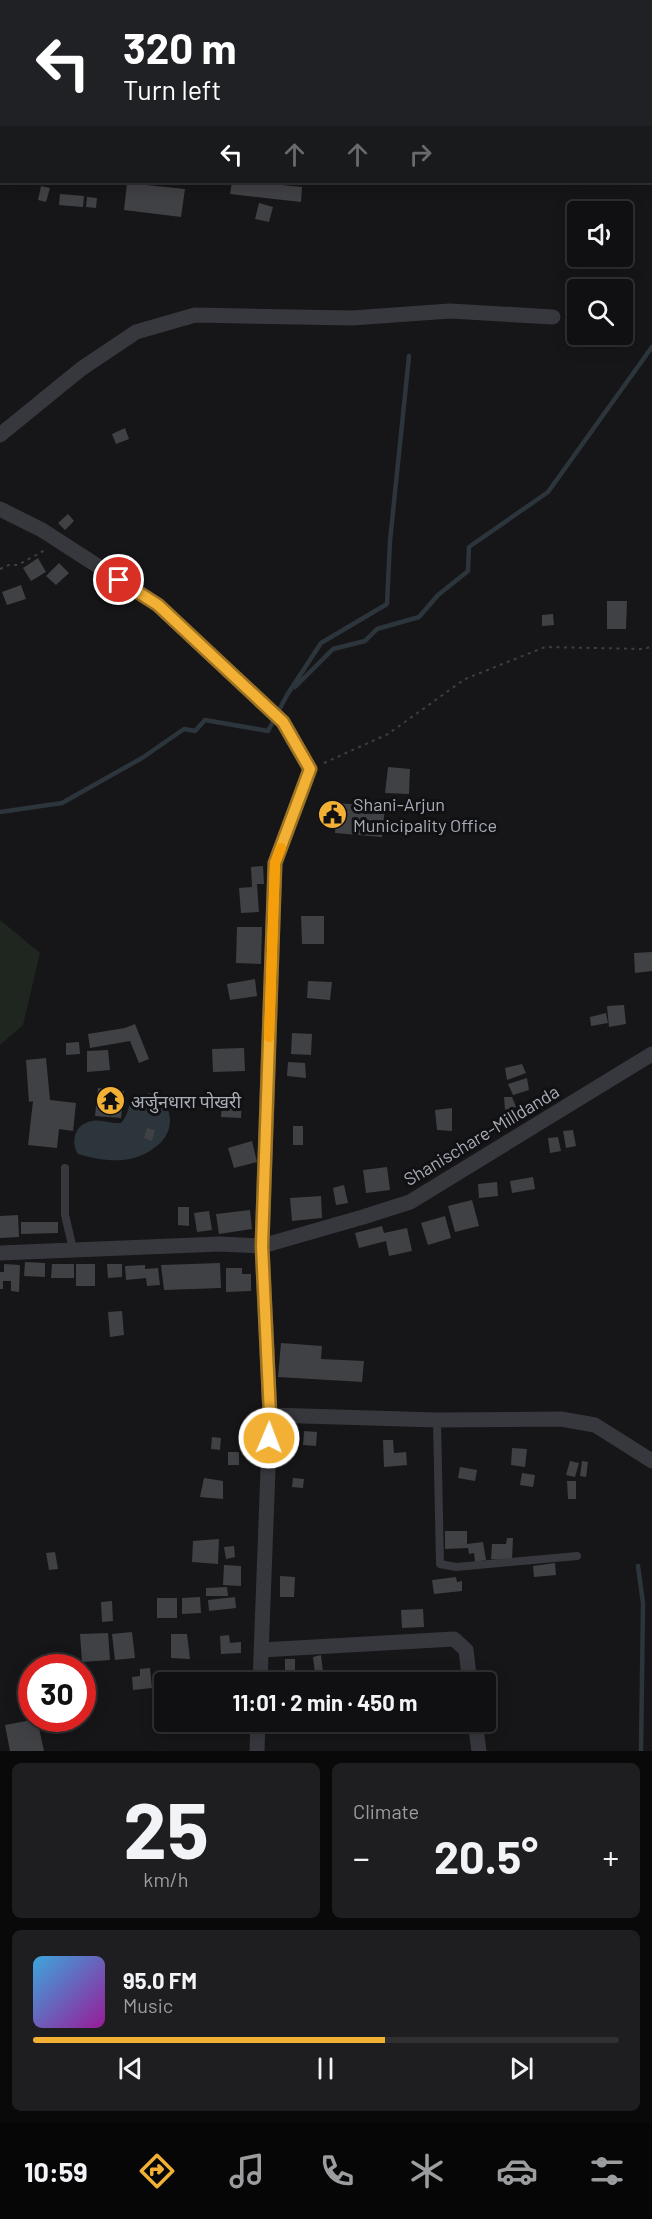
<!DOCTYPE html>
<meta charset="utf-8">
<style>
body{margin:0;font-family:Barlow,"Noto Sans Devanagari",sans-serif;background:#1e1e20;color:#f1f3f6;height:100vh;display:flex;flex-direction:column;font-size:22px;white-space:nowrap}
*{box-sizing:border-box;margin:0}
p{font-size:20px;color:#9c9d9f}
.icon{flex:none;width:33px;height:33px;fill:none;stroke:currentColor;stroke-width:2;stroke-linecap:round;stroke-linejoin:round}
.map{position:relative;height:1751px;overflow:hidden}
.drawer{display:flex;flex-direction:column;gap:12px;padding:12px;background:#09090a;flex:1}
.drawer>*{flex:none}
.guide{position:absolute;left:0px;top:0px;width:652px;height:183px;box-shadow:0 3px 15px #0003,0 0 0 2px #303032;background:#202124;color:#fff;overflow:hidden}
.buttons{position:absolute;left:567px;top:201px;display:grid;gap:12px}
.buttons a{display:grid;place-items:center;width:66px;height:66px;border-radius:6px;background:#101012;box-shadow:0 3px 15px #0003,0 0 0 2px #303032;font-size:30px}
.speed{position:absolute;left:18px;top:1654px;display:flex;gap:12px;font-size:30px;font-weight:700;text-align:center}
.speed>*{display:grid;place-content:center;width:78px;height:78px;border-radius:50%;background:#101012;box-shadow:0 3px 15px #0003,0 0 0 2px #303032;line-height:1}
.speed .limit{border:9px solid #d22;background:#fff;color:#111}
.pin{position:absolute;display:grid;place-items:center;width:51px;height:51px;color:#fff;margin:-26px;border:3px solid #fff;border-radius:50%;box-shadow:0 2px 6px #0007}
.me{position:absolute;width:66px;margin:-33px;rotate:1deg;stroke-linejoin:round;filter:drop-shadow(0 0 4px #0008)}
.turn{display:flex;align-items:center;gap:21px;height:126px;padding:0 24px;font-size:27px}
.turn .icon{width:78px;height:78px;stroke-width:2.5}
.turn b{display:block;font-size:42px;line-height:51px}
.lanes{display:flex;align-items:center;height:57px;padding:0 24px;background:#0003;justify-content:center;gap:30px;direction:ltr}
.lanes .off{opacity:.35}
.big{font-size:45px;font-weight:700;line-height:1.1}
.drawer .tile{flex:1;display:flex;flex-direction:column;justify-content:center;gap:9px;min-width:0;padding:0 21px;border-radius:9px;background:#1e1e20}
.drawer .dial{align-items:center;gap:0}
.dial b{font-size:78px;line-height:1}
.song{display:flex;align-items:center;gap:18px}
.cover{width:72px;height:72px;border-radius:9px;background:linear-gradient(135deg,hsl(200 70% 55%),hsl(300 70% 35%))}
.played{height:6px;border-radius:3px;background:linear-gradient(90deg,#f2b134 60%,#303032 60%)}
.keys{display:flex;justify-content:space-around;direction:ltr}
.heat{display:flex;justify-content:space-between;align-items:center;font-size:33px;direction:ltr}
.drawer .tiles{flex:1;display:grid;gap:12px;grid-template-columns:1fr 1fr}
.tile:last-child{grid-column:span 2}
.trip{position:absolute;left:154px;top:1672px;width:342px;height:60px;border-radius:6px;background:#101012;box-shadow:0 3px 15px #0003,0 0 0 2px #303032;font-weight:700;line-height:60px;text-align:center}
.dock{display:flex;height:96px;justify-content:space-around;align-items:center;background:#060607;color:#9c9d9f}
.dock .icon{width:42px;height:42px}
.dock .on{color:#f2b134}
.dock b{font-size:27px;color:#f1f3f6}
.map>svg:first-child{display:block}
.green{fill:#1e261f}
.water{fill:#2c353c}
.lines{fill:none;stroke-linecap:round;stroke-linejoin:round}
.stream{stroke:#2c353c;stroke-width:4.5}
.building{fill:#404145}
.path{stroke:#3d3f44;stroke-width:2;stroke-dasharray:3 4.5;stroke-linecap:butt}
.lane{stroke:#37383d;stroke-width:8}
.street{stroke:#37383d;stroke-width:15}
.route-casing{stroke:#9d7322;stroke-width:15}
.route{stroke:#f2b134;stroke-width:10}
.slow{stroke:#f59e0b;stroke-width:10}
.labels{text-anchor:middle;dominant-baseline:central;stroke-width:6;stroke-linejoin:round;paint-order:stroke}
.poi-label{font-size:18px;fill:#a8adb8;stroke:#111113;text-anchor:start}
.street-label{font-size:18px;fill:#a8adb8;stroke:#111113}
</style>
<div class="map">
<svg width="652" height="1751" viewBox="0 0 652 1751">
<rect width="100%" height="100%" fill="#161618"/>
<path class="green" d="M0 920 40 953 23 1025 0 1045Z"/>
<path class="water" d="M150 1093C170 1099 177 1125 162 1141 155 1149 144 1155 134 1158 116 1163 95 1159 78 1154 70 1141 75 1124 92 1121 101 1119 111 1124 121 1123 135 1107 120 1102 150 1093Z"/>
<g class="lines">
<path class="stream" d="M295 687 333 649 365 641 377 629 419 617 438 595 468 571 469 547 548 492 652 347
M0 812 62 803 142 758 184 729 195 731 205 720 268 731 287 695 321 643 387 604 390 541 409 356
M638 1566 643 1603 641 1751"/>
</g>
<path class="building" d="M232 182H251L302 187 301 202 230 194Z
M127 183 185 189 181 217 124 210Z
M41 186 50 188 46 202 38 200Z
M60 194 84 196 83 207 59 205Z
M87 197 97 198 96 208 86 207Z
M259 203 273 207 269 222 255 219Z
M125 428 129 439 116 444 112 434Z
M68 514 74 521 65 530 58 523Z
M38 558 46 572 31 581 23 568Z
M59 563 69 573 56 585 46 576Z
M21 585 26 599 7 605 2 592Z
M607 601H627L626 629H607Z
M553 614 554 625 542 626V615Z
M388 767 410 769 409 794 385 793Z
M337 803 385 807 382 837 335 833Z
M263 866 264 884H257L259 912 241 913 239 888 252 887 251 867Z
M301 916H324V944H302Z
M237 927H262L261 964 236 963Z
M652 952V971L635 973 634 953Z
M255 979 257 996 230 1000 227 984Z
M308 981 332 982 330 1000 307 998Z
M624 1005 626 1024 609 1027 607 1006Z
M606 1013 608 1023 591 1026 590 1017Z
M135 1024 149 1059 139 1063 130 1041 90 1048 88 1034 125 1028Z
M292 1033 312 1034 311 1055 291 1054Z
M79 1042 80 1054 66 1055V1043Z
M244 1048 245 1071 213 1072 212 1049Z
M108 1050 110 1070 87 1072V1051Z
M46 1058 50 1100 76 1103 73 1131 59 1129 57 1148 28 1145 33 1101 29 1102 26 1060Z
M288 1062 305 1063 306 1078 287 1076Z
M522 1064 526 1073 507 1080 505 1068Z
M527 1078 529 1090 513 1095 508 1084Z
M98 1088 124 1091 121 1118 95 1116Z
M504 1097H512L516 1107 505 1110Z
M222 1099 242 1100 241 1118 221 1117Z
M452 1108V1131L437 1130 435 1110Z
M293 1126H303V1145H293Z
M147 1128 155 1130 152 1141 144 1138Z
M573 1130 576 1146 566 1148 563 1131Z
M558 1137 561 1151 550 1153 548 1138Z
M252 1141 257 1162 234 1168 228 1148Z
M387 1167 390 1190 366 1193 363 1170Z
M533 1177 535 1189 512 1193 510 1181Z
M497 1182 498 1196 479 1198 478 1184Z
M344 1185 348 1203 336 1205 333 1188Z
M321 1196 322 1218 292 1221 290 1198Z
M472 1200 479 1226 455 1232 448 1206Z
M178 1207H189V1226L178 1225Z
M250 1210 252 1229 219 1234 216 1214Z
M209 1211 212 1230 197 1232 194 1213Z
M18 1215 19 1237 0 1238V1216Z
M445 1216 451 1238 428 1245 421 1223Z
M21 1222H58V1233L21 1234Z
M382 1226 384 1233 407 1228 412 1251 389 1256 386 1241 359 1248 355 1233Z
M25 1262 45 1263V1277L24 1276Z
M220 1263 221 1288 164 1290 161 1265Z
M4 1264 20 1265 19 1292 11 1291V1281H3V1289H0V1272H4Z
M52 1264H74V1278H51Z
M76 1264H95V1286H76Z
M107 1264H122V1277L108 1278Z
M145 1265V1269L158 1268 160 1285 147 1286 146 1278 126 1280 125 1266Z
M226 1268H242V1274H251V1291L226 1292Z
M122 1311 124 1335 110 1337 108 1312Z
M281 1343 322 1346 321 1359 364 1361 362 1382 278 1377Z
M304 1431 317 1432 316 1446 303 1445Z
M212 1437 221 1438 220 1450 211 1449Z
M383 1440H393L394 1453 406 1452 407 1465 384 1467Z
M512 1448 527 1449 525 1467 511 1465Z
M228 1452H239V1465H228Z
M570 1461 579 1463 575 1477 566 1475Z
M582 1461 588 1462 586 1477 580 1476Z
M460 1467 477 1470 475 1481 458 1478Z
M522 1473 535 1475 533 1487 520 1485Z
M204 1478 223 1481V1499L200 1497Z
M293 1478 304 1479 303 1488 292 1487Z
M567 1481H576V1499H568Z
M445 1531H467V1544L483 1542 486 1560 475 1562 474 1553 469 1554 468 1548 445 1549Z
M507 1538H513L512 1560 491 1559 492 1544H506Z
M219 1539 218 1564 192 1562 193 1541Z
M234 1546 235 1557 226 1559 224 1547Z
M55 1552 58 1569 49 1570 46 1553Z
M555 1563 556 1575 534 1577 533 1566Z
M224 1565 241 1566V1586L223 1585Z
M280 1576 295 1577 294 1597H280Z
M456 1577 457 1582 462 1581V1591L434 1594 432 1580Z
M227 1587 228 1596H206V1588Z
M200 1597 201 1613 182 1614V1598Z
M235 1597 236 1608 209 1611 208 1600Z
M157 1598H177V1618H157Z
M112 1601 113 1621 102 1622 101 1602Z
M423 1609 424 1627 402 1628 401 1610Z
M132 1632 135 1658 115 1660 112 1634Z
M108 1633 110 1660 82 1662 80 1634Z
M171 1634H187L190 1659 171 1658Z
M229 1635 230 1643 241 1642V1653L221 1654 220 1636Z
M321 1655 323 1672 315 1673 313 1657Z
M285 1659H295V1672H285Z
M150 1668 152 1688 133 1690 132 1677 140 1676V1669Z
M160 1676 161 1687 153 1688 152 1677Z
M281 1676 301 1678V1683H281Z
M37 1719 44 1751H10L5 1725Z
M266 1722H305V1726L266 1728Z"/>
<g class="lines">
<path class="path" d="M0 569 9 565H18L47 549
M324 763 388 734 465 679 545 647 645 649 652 646"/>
<path class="lane" d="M65 1168V1215L73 1249
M437 1420 440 1564 456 1567 577 1556"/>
<path class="street" d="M642 0 652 1
M0 435 81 369 136 332 195 315 352 318 450 311 553 317
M0 509 42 530 158 605 283 722 310 769 275 863 262 1246 270 1415 260 1683
M0 1253 220 1244 262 1246 363 1217 410 1202 652 1054
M270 1415 437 1420 561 1419 595 1425 652 1461
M261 1650 454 1639 466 1650 470 1683
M475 1722 479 1751
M257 1751 258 1722"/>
</g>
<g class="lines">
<defs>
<path id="route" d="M119 580 158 605 283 722 310 769 275 863 262 1246 270 1415 269 1438"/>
</defs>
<use href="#route" class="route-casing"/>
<use href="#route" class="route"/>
<path class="slow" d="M269 1037 275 863 281 848"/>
</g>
<defs>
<symbol id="civic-disc" viewBox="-11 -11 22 22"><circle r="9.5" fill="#f2b134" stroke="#111113"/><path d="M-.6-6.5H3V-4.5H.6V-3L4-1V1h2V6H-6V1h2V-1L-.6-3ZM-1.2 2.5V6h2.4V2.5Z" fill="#111"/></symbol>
<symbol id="temple-disc" viewBox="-11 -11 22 22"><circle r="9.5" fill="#f2b134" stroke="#111113"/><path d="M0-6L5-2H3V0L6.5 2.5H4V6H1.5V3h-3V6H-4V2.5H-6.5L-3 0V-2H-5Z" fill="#111"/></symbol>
</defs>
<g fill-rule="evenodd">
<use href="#civic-disc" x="316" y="798" width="33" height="33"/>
<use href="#temple-disc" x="94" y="1084" width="33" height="33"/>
</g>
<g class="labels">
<g class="poi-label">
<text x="353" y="804">Shani-Arjun<tspan x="353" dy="21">Municipality Office</tspan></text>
<text x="131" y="1101">अर्जुनधारा पोखरी</text>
</g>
<g class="street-label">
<text transform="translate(481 1135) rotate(-31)">Shanischare-Milldanda</text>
</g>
</g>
</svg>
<div class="buttons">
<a><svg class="icon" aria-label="sound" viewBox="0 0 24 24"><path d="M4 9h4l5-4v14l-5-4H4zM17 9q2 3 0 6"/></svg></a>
<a><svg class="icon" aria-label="search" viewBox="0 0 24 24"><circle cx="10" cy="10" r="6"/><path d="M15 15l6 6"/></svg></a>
</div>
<div class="speed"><div class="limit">30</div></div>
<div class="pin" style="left:119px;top:580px;background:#d93025"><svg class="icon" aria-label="arrive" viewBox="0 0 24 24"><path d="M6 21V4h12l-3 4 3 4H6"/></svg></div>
<svg class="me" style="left:269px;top:1438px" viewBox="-20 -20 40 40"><circle r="17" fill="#f2b134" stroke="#fff" stroke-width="3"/><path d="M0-11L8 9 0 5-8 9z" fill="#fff"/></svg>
<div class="trip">11:01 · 2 min · 450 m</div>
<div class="guide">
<div class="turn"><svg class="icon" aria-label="left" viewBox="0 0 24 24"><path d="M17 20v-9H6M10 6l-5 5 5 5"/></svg><div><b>320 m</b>Turn left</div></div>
<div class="lanes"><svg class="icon" aria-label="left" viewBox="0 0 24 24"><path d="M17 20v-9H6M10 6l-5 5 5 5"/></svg><svg class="icon off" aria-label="ahead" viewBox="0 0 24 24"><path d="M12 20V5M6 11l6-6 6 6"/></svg><svg class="icon off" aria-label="ahead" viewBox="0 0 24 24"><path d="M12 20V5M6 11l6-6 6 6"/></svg><svg class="icon off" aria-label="right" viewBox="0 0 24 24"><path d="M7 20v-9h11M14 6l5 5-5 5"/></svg></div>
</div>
</div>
<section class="drawer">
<div class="tiles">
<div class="tile dial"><b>25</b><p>km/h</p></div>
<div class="tile"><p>Climate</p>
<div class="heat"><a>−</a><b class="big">20.5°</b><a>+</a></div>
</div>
<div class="tile">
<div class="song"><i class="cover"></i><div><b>95.0 FM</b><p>Music</p></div></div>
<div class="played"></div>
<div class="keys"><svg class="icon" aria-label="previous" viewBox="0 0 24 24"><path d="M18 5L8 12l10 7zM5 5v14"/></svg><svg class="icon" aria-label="pause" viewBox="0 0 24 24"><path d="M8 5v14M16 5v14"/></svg><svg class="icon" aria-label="next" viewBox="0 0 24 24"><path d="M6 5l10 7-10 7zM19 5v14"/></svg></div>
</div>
</div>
</section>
<nav class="dock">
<b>10:59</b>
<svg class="icon on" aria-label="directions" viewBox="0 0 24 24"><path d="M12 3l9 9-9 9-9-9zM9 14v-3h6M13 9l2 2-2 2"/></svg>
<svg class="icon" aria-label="music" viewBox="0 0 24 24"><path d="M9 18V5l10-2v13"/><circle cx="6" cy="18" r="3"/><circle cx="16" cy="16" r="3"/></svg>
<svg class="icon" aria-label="phone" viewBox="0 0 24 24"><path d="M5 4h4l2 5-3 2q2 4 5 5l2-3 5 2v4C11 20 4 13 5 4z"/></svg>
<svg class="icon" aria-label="climate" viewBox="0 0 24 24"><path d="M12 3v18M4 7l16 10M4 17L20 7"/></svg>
<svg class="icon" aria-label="car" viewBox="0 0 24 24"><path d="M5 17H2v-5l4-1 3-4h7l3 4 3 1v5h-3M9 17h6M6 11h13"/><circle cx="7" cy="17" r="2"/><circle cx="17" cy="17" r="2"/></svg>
<svg class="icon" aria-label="filters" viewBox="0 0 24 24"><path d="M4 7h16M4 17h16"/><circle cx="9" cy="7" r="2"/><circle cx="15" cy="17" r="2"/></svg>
</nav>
